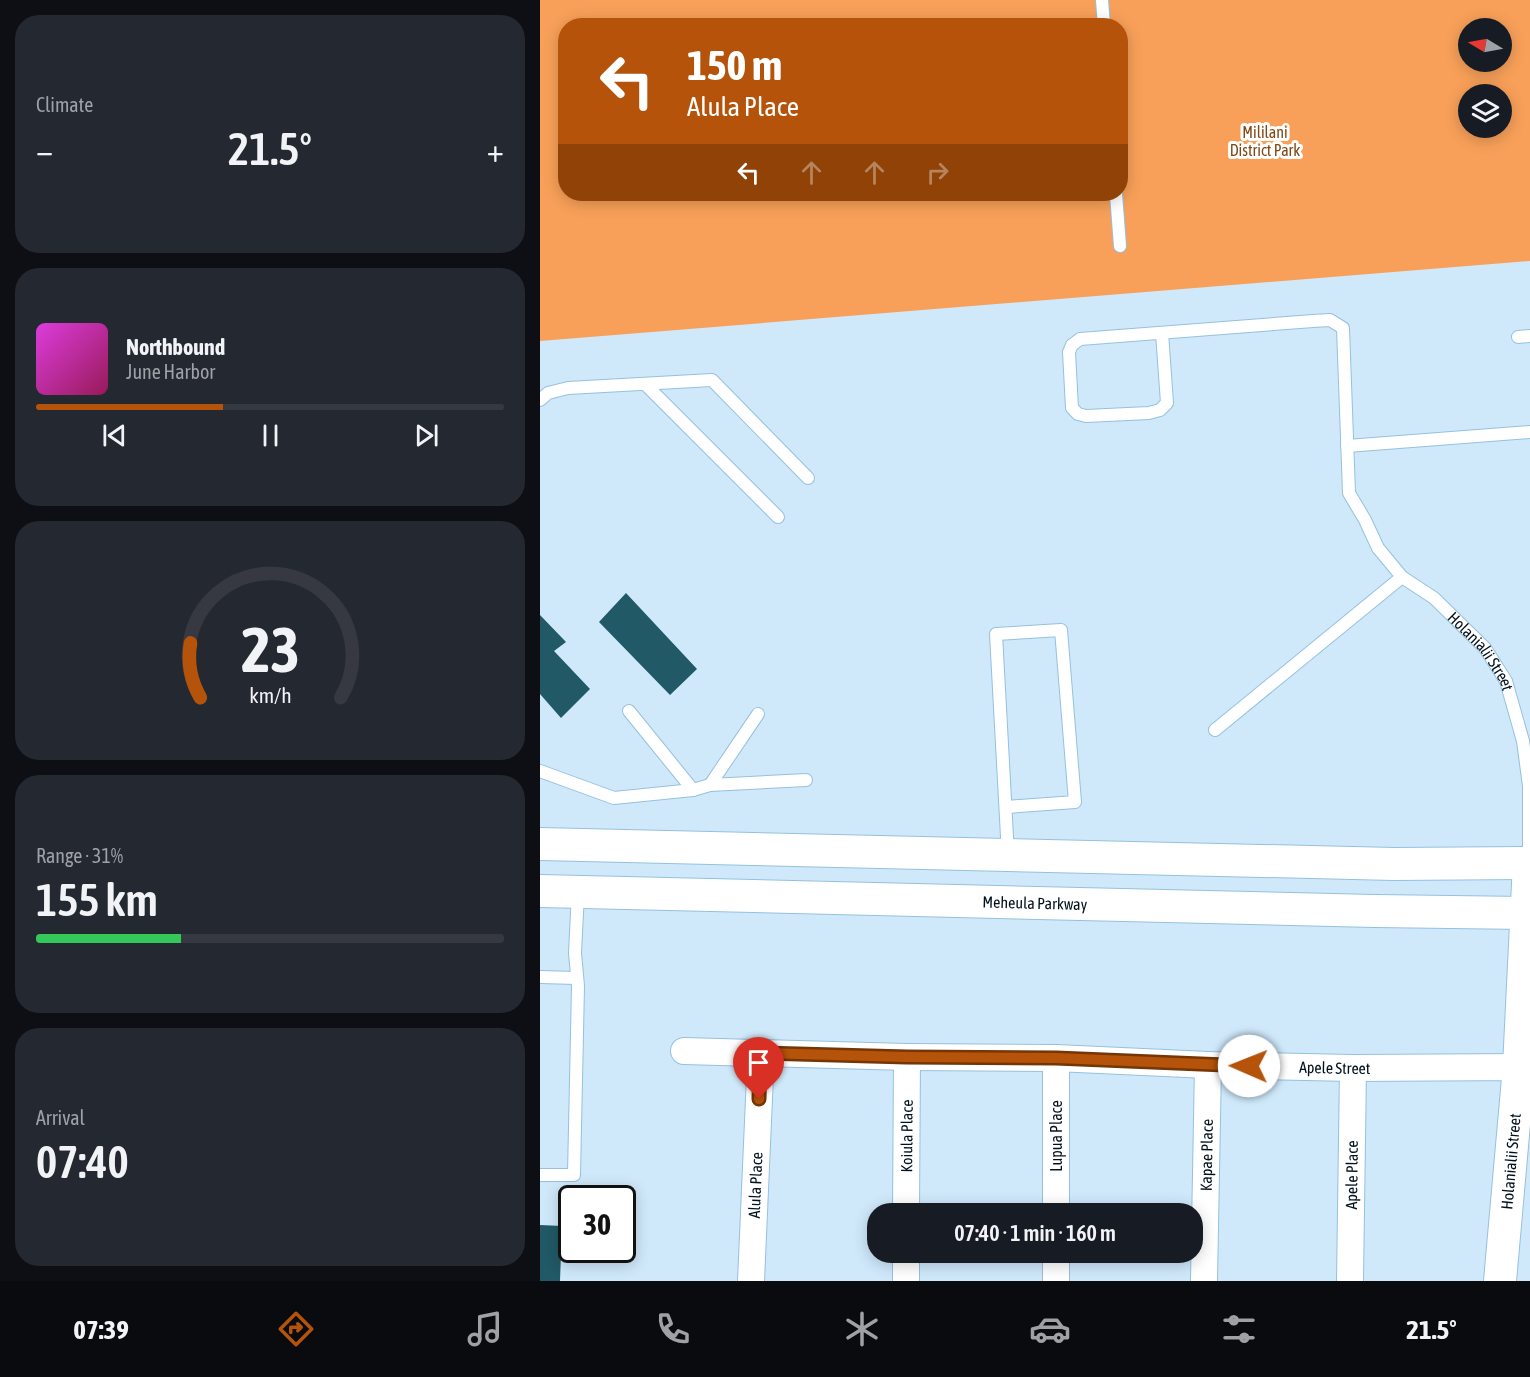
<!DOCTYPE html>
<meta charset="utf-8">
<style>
body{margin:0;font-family:"Asap Condensed",sans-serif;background:#242831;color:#f1f3f6;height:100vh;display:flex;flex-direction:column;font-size:22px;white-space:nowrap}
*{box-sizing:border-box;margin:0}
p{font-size:20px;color:#9ea1a6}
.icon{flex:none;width:33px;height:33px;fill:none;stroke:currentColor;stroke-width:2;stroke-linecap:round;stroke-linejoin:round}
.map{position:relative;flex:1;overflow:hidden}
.details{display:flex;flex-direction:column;gap:15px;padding:15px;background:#0d0f14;width:540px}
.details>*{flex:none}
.top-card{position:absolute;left:18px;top:18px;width:570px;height:183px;border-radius:24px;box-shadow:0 3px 15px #0003;background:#b45309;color:#fff;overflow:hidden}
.needle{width:39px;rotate:280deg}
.tools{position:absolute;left:918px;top:18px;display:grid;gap:12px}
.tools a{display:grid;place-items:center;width:54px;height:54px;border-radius:50%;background:#171b24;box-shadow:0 3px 15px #0003;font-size:30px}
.speed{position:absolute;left:18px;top:1185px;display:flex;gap:12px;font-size:30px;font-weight:700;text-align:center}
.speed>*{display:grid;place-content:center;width:78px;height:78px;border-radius:50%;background:#171b24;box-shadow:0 3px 15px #0003;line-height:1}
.speed .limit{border:3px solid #111;border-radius:9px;background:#fff;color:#111}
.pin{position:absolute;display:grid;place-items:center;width:51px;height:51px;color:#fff;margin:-62px -26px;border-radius:50% 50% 50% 0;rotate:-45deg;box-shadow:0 0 6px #0007}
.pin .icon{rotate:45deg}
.me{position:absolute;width:66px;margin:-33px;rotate:271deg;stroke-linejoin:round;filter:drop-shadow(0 0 4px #0008)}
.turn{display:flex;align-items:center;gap:21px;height:126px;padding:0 30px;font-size:27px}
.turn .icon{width:78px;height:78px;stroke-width:2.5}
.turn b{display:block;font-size:42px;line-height:51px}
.lanes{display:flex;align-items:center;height:57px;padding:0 30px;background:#0003;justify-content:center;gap:30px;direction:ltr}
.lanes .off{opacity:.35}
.big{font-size:45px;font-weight:600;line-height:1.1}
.details .tile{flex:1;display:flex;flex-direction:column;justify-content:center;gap:9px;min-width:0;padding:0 21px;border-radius:24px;background:#242831}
.details .dial{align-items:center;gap:0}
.dial svg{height:156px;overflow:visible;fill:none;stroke:#363941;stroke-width:7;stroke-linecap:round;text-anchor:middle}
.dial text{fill:#f1f3f6;stroke:none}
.song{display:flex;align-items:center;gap:18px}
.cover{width:72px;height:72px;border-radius:9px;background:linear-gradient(135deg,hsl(300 70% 55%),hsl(330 70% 35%))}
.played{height:6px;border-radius:3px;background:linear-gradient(90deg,#b45309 40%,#363941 40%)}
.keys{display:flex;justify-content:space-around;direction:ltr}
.heat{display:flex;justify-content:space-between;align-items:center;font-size:33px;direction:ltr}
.charge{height:9px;border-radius:4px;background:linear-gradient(90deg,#34c759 31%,#363941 0)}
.trip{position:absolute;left:327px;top:1203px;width:336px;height:60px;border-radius:24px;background:#171b24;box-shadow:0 3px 15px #0003;font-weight:600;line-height:60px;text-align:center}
.tabs{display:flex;height:96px;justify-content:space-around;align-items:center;background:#090b0e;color:#9ea1a6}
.tabs .icon{width:42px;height:42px}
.tabs .on{color:#b45309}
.tabs b{font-size:27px;color:#f1f3f6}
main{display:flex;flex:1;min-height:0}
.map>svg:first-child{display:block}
.green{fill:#f8a059;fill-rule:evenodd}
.building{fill:#215967}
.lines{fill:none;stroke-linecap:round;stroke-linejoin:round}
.service-casing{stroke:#95c1de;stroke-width:14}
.minor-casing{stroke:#95c1de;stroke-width:28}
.tertiary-casing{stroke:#95c1de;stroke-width:34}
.service{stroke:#fff;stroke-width:12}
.minor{stroke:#fff;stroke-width:26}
.tertiary{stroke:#fff;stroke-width:32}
.route-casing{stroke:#753606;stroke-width:15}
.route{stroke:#b45309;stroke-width:10}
.labels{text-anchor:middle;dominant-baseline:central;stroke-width:6;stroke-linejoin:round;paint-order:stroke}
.park-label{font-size:16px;fill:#804714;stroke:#fff}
.street-label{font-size:16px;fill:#02111b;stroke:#fff}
</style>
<main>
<section class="details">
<div class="tile"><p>Climate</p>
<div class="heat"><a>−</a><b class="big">21.5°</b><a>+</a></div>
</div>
<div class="tile">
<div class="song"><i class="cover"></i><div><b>Northbound</b><p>June Harbor</p></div></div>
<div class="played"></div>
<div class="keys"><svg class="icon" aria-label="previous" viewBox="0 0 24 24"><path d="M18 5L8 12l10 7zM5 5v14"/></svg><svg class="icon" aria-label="pause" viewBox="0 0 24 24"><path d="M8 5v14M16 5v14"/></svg><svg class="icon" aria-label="next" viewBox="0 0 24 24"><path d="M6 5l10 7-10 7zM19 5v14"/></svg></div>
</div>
<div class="tile dial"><svg viewBox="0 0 100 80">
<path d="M14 69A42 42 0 1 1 86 69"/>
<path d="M14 69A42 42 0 0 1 9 41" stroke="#b45309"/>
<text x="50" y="56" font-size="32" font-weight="700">23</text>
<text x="50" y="72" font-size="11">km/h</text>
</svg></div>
<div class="tile"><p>Range · 31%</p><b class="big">155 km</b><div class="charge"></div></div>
<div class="tile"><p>Arrival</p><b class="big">07:40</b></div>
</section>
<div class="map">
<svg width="990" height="1281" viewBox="0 0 990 1281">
<rect width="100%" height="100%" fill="#cfe9fb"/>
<path class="green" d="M0 0H990V261L0 341ZM26 26H580V194H26ZM928 28H962V62H928ZM928 94H962V128H928Z"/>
<path class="building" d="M86 593 157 669 130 695 59 622Z
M0 615 26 642 14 651 50 689 21 718 0 694Z
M0 1225 22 1226 20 1281H0Z"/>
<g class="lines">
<defs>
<g id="service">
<path d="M562 0 564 26"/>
<path d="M576 194 580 246"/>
<path id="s1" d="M622 333 627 403 620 410 609 413 546 416 538 414 532 408 529 352 532 345 540 339 773 321 790 320 803 328 809 493 825 520 838 548 862 577 894 598 945 648 966 681 983 741 989 786V862"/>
<path d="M978 337 990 336"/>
<path d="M105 384 238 517"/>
<path d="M0 400 8 393 28 388 172 380 268 478"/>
<path d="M807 446 990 432"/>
<path d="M89 711 153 790"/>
<path d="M675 730 862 577"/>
<path d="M0 771 74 798 153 790 170 785 266 780"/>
<path d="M170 785 218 714"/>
<path d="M466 807 535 802 521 630 456 634 468 855"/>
<path d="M0 977 37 978"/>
<path d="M0 1175H34L38 986 35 953 38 893"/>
</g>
<g id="minor">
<path id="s2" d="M144 1051 367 1057 516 1058 668 1065 813 1068 979 1067 990 1068"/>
<path d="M516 1058V1214"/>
<path id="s3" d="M366 1214 367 1057"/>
<path d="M516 1252V1281"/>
<path id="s4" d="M211 1281 221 1053"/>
<path d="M366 1281V1252"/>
<path id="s5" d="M664 1281 668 1065"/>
<path id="s6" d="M810 1281 813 1068"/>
</g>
<g id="tertiary">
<path d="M0 844 854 864 990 863"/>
<path id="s7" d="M0 891 835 911 990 913"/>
<path id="s8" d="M960 1281 979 1067 989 863"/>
</g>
</defs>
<use href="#service" class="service-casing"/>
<use href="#minor" class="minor-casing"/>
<use href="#tertiary" class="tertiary-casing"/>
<use href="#service" class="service"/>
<use href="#minor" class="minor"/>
<use href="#tertiary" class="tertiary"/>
</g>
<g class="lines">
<defs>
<path id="route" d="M219 1099 220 1053 367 1057 516 1058 709 1066"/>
</defs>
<use href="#route" class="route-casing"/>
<use href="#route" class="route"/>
</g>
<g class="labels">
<g class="park-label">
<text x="725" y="132">Mililani<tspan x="725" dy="18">District Park</tspan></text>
</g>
<g class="street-label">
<text stroke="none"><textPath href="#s1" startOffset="886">Holanialii Street</textPath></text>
<text stroke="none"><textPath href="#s7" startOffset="495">Meheula Parkway</textPath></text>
<text stroke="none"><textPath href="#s2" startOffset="651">Apele Street</textPath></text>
<text stroke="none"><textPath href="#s3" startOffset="78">Koiula Place</textPath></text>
<text transform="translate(516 1136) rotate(-90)">Lupua Place</text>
<text stroke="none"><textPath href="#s5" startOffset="126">Kapae Place</textPath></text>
<text stroke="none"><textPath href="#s8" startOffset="120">Holanialii Street</textPath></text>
<text stroke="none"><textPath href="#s6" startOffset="106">Apele Place</textPath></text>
<text stroke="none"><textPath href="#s4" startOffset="96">Alula Place</textPath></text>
</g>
</g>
</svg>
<div class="tools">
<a><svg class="needle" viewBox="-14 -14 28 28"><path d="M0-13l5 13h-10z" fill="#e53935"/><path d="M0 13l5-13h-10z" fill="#9ea1a6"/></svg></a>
<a><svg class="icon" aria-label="layers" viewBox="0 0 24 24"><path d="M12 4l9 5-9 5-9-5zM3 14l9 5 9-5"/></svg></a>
</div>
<div class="speed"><div class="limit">30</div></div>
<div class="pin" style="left:219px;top:1099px;background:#d93025"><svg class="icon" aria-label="arrive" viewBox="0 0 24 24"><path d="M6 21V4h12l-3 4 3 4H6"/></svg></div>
<svg class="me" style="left:709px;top:1066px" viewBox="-20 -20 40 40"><circle r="19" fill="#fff"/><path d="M0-13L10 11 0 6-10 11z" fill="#b45309"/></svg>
<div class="trip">07:40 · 1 min · 160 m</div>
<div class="top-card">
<div class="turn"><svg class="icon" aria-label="left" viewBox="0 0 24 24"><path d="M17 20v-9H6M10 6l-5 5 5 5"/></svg><div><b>150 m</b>Alula Place</div></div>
<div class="lanes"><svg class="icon" aria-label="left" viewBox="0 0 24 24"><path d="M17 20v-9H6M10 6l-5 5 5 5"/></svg><svg class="icon off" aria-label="ahead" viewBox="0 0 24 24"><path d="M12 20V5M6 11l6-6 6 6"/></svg><svg class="icon off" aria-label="ahead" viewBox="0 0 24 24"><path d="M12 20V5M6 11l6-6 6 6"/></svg><svg class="icon off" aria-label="right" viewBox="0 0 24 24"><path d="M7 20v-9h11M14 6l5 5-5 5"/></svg></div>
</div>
</div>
</main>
<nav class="tabs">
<b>07:39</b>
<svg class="icon on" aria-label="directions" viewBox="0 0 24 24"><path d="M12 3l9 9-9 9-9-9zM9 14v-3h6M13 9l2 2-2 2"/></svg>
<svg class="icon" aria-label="music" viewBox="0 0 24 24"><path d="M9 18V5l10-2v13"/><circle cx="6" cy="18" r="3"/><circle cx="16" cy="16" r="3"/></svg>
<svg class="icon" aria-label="phone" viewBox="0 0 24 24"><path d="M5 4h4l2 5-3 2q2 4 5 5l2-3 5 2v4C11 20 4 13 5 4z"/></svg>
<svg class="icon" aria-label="climate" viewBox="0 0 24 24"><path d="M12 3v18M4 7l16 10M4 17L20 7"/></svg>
<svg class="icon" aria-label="car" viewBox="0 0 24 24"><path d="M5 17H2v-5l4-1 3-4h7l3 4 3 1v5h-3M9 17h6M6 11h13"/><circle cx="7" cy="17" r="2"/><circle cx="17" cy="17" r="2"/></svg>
<svg class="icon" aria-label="filters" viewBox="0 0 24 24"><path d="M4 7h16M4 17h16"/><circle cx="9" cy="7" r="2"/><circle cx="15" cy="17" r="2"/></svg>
<b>21.5°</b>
</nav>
